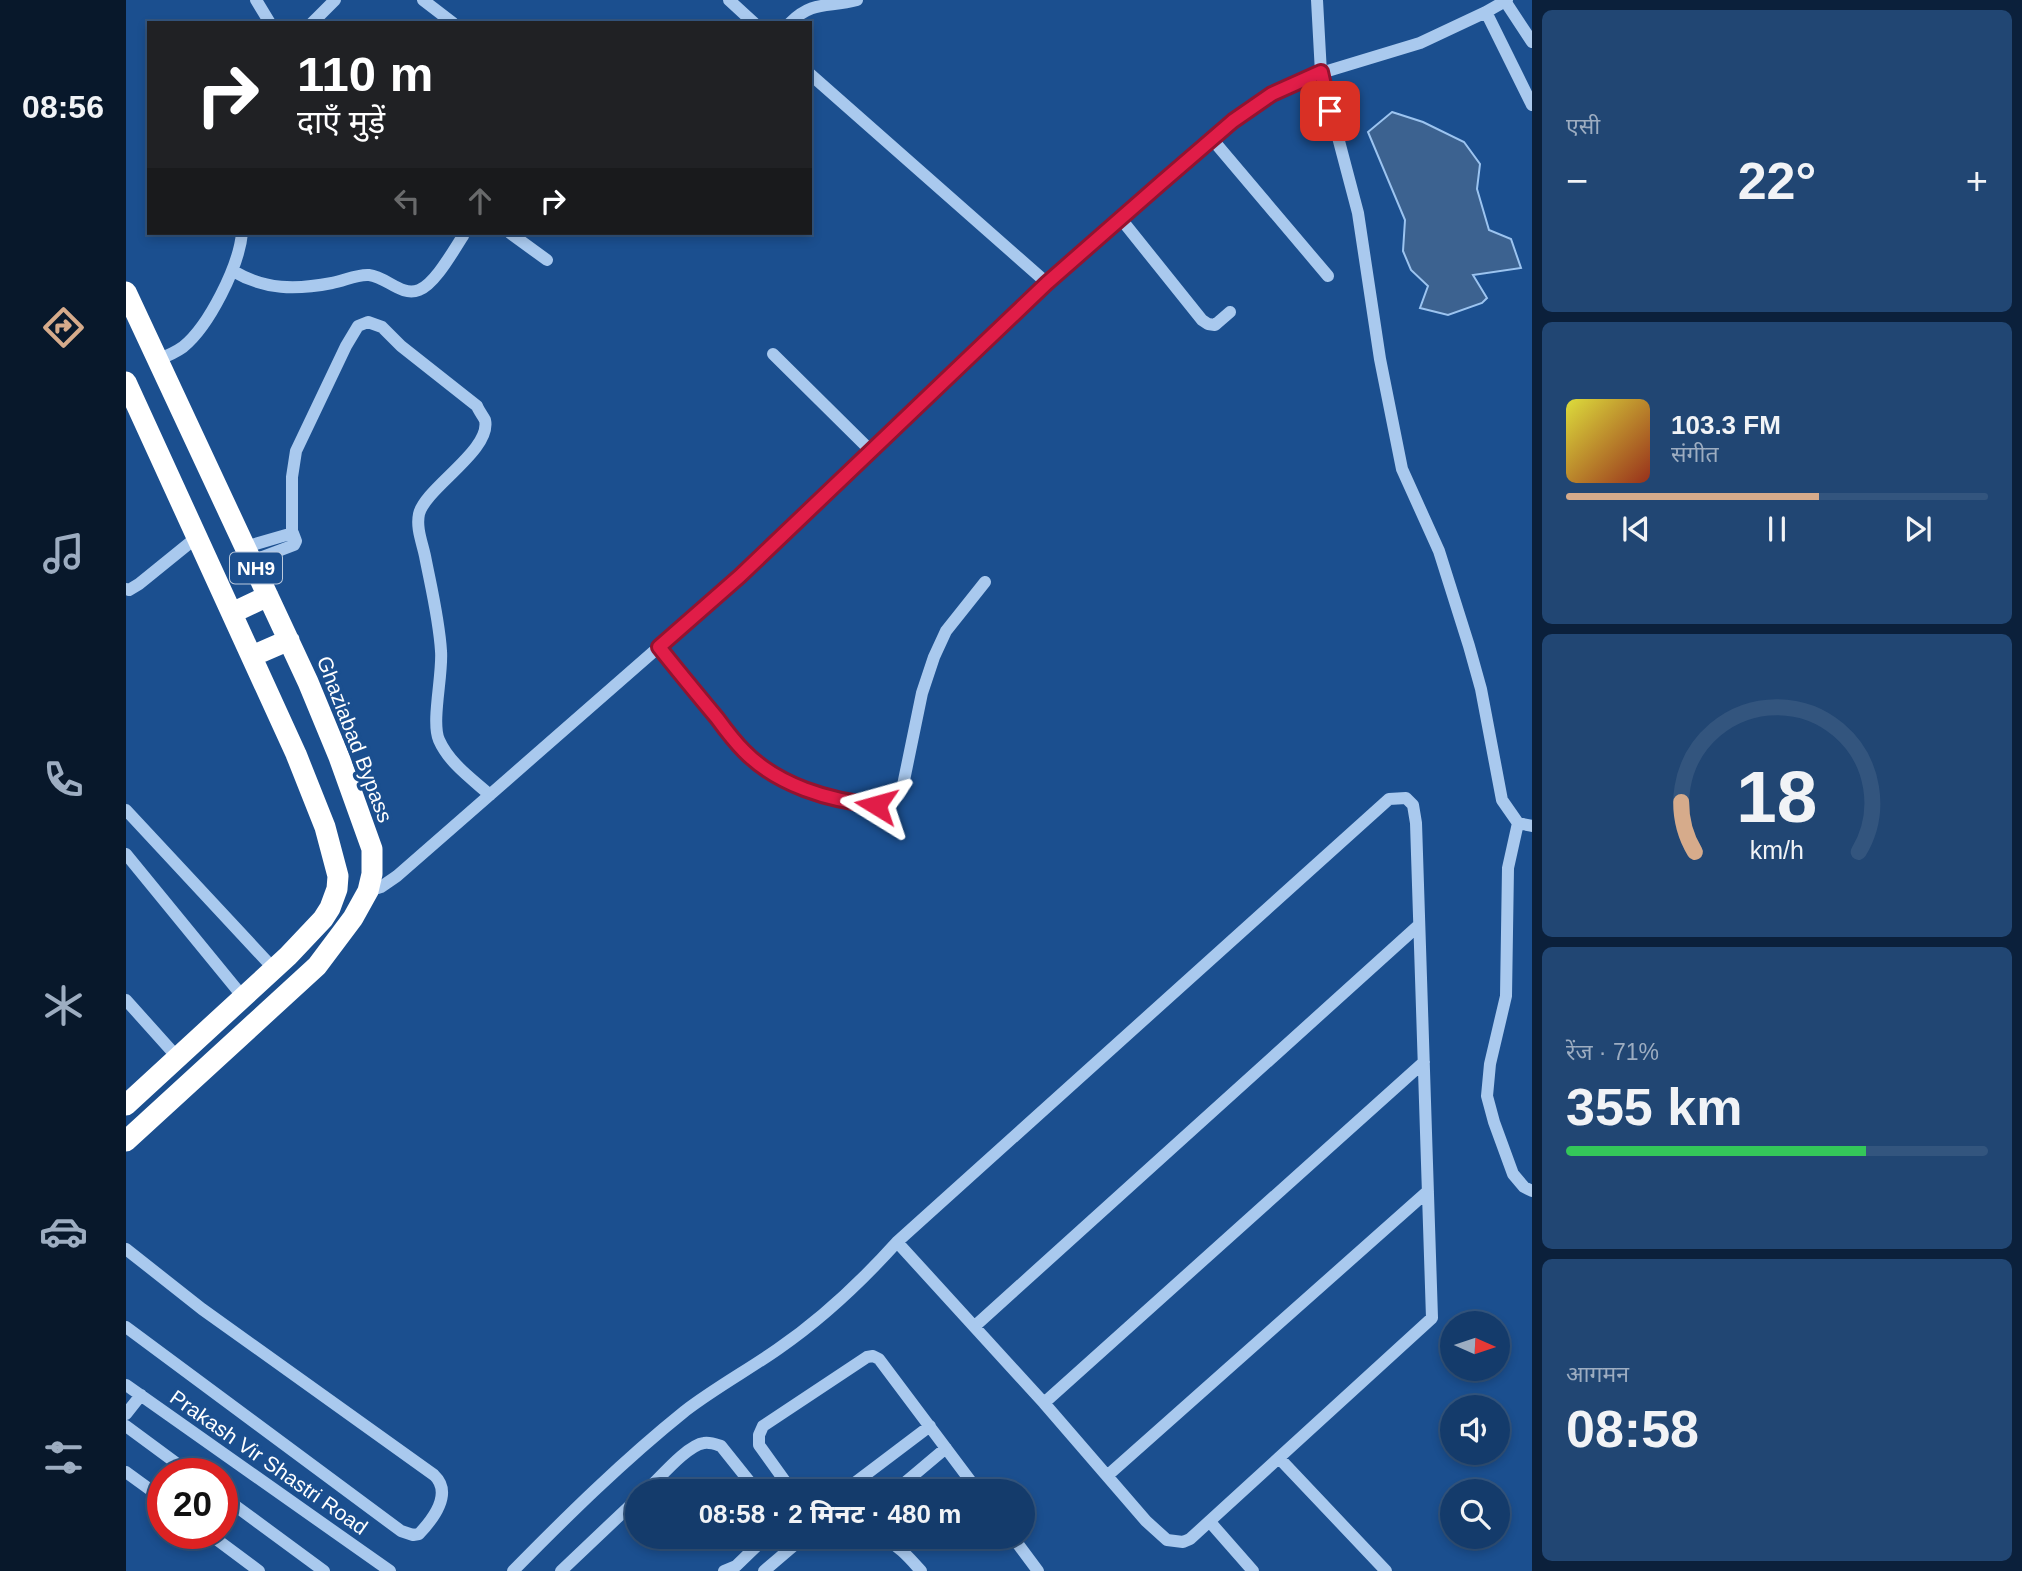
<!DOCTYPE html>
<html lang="hi">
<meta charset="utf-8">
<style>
body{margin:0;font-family:Arial,"Noto Sans Devanagari",sans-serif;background:#214673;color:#f1f3f6;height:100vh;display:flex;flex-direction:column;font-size:26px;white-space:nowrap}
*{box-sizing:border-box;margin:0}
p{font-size:23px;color:#9dadc1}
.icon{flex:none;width:38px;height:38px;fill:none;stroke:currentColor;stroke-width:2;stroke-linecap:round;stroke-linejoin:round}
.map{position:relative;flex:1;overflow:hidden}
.panel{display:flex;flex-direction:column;gap:10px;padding:10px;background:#0b203b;width:490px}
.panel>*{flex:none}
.banner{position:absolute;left:21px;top:21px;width:665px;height:214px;border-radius:0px;box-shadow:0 4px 10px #0003,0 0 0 2px #33557e;background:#202124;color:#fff;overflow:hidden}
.needle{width:46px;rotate:93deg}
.buttons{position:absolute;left:1314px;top:1311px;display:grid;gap:14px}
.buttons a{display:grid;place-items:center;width:70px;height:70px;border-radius:50%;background:#143b6b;box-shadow:0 4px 10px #0003,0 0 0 2px #33557e;font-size:35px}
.speed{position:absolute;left:21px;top:1458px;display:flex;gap:14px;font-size:35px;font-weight:700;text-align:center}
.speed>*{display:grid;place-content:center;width:91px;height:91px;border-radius:50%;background:#143b6b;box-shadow:0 4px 10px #0003,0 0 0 2px #33557e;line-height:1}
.speed .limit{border:10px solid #d22;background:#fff;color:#111}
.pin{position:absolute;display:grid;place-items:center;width:60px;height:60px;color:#fff;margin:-30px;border-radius:14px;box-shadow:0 4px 10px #0006}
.me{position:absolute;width:77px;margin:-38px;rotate:278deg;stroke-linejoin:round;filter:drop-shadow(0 0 5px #0008)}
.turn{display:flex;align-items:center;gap:24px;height:147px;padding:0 35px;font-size:32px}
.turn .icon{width:91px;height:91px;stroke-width:2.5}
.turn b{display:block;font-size:49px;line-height:60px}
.lanes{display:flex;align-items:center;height:66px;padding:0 35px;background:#0003;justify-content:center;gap:35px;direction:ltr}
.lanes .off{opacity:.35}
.big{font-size:52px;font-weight:700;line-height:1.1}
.panel .widget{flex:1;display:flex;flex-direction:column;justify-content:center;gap:10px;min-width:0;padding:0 24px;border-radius:10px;background:#214673}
.panel .dial{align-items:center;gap:0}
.dial svg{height:182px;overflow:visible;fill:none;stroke:#33557e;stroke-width:7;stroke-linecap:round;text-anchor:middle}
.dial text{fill:#f1f3f6;stroke:none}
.song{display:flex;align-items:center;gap:21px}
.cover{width:84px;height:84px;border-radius:10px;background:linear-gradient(135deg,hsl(60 70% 55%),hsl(10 70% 35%))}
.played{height:7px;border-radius:4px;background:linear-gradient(90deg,#d6ab8b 60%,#33557e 60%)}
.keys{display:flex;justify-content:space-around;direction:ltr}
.heat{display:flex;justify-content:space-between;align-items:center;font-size:38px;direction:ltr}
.charge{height:10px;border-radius:5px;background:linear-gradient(90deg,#34c759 71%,#33557e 0)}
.trip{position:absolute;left:499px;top:1479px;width:410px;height:70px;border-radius:35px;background:#143b6b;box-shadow:0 4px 10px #0003,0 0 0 2px #33557e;font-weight:700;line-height:70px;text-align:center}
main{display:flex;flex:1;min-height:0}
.tabs{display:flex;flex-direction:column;width:126px;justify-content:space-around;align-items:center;background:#08182b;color:#9dadc1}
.tabs .icon{width:49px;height:49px}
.tabs .on{color:#d6ab8b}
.tabs b{font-size:32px;color:#f1f3f6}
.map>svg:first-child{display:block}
.water{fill:#3c6290;stroke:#9cc4f0;stroke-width:2}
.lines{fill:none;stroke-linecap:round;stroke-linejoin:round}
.minor{stroke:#a9c9ee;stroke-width:12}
.highway{stroke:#fff;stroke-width:21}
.route-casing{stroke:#92132f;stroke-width:18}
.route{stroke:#e11d48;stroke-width:12}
.labels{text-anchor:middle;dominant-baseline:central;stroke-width:7;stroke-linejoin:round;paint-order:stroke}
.shield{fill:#1b4f8f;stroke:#bbcadd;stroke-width:2}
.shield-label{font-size:19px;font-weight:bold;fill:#fff}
.street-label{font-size:21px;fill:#fff;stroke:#1b4f8f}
</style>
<main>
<nav class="tabs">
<b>08:56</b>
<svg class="icon on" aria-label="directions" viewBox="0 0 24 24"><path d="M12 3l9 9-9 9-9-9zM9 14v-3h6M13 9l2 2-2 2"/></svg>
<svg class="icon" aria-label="music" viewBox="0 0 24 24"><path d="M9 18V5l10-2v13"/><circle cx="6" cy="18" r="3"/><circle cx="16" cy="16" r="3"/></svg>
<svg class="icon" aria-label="phone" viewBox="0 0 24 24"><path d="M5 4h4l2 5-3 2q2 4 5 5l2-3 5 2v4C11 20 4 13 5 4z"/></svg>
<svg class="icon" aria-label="climate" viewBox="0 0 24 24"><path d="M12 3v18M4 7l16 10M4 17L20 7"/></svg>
<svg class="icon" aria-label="car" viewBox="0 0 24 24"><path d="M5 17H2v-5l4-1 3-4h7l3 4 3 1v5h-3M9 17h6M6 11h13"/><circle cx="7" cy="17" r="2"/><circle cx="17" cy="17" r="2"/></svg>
<svg class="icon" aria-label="filters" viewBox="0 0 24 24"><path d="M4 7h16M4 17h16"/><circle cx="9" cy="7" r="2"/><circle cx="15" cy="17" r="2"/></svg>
</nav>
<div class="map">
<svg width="1406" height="1571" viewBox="0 0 1406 1571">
<rect width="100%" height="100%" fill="#1b4f8f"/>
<path class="water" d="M1266 112 1297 122 1338 142 1354 164 1351 189 1363 230 1385 239 1395 268 1347 275 1361 298 1356 303 1322 315 1294 308 1302 286 1285 270 1277 251 1279 220 1242 132Z"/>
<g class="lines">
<path class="minor" d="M130 0 144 23
M297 0 327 23
M603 0 628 23
M1191 0 1195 73 1232 213 1254 359 1276 469 1313 551 1343 646 1355 689 1376 800 1392 823 1406 826
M1379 1 1406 42
M1360 12 1406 105
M186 23 209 0
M664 23C687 0 702 8 731 0
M684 74 921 283
M1086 139 1202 276
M995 219 1076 320 1082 324 1089 325 1104 312
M384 233 421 260
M107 271C139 290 170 290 206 283 218 281 231 274 243 275 261 277 275 297 293 290 309 284 327 251 337 236
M647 354 745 451
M33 359C41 356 50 352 57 347 83 326 113 266 116 233
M166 533V477L170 451 220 346 232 326 242 322 256 327 275 346 351 406C353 411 357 416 359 420 366 450 299 488 293 514 290 528 296 542 299 556 305 587 313 619 315 651 317 674 305 722 313 740 323 763 346 779 364 795
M119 547 167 533 170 541 168 545 126 561
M0 589 3 590 13 584 71 537
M532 647 619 752 645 772 671 787 692 794 730 803 749 805 764 802 772 796 776 790 796 693 808 657 820 631 859 582
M0 810 148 969
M1392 823 1382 868 1380 996 1364 1064 1361 1096 1368 1122 1387 1174 1398 1187 1406 1191
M0 854 117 997
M242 891 255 887 271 876 614 576 921 283 1107 121 1146 94 1195 73 1294 43 1360 12 1381 0
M0 1000 52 1058
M0 1249 76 1309 308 1475C327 1493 308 1518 293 1534L287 1535 275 1531 0 1327
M849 1326 1293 925
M0 1385 264 1571
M918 1403 1298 1062
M0 1414 15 1395
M0 1426 65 1474
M1153 1458 1260 1571
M0 1472 37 1499
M981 1476 1302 1191
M520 1491C533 1479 561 1445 578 1443 584 1442 589 1444 595 1446L631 1491
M666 1491 633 1445V1435L637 1426 741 1357 747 1356 753 1359 852 1491
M718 1491 804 1426
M769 1491 820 1448
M96 1496 198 1571
M1084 1522 1127 1571
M82 1533 133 1571
M753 1536C771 1544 782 1556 795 1571
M886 1536 912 1571
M387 1571C442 1515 498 1460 559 1411 589 1388 622 1370 652 1349 697 1318 735 1282 771 1242L1263 799 1280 798 1287 805 1290 823 1306 1318 1064 1539 1057 1542 1041 1540 1020 1521 918 1403 771 1242
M435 1571 511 1499
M598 1571 610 1566 641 1536
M638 1571 679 1536"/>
<path class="highway" d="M0 292 182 682 213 757 246 849V874L242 891 227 918 191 966 0 1141
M0 382 170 754 199 827 212 876 211 889 204 908 197 919 162 956 0 1105
M106 613 142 596
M126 656 163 640"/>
</g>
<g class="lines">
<defs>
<path id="route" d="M750 805C703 801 651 785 618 751 608 741 599 729 591 718 571 694 552 671 533 647L614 576 921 283 1034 184 1107 121 1146 94 1195 72 1204 111"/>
</defs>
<use href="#route" class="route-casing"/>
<use href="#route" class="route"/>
</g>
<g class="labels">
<rect class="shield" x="104" y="552.5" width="52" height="31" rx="5"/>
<g class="shield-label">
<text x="130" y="568">NH9</text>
</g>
<g class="street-label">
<text transform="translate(229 739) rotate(69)">Ghaziabad Bypass</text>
<text transform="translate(143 1462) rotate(35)">Prakash Vir Shastri Road</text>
</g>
</g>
</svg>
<div class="buttons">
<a><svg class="needle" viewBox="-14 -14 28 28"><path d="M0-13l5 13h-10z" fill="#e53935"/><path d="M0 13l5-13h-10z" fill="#9dadc1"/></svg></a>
<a><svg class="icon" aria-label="sound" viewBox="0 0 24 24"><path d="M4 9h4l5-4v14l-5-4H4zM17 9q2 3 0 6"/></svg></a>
<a><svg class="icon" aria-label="search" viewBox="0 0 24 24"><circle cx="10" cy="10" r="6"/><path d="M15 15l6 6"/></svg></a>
</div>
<div class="speed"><div class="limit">20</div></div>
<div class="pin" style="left:1204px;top:111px;background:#d93025"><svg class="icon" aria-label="arrive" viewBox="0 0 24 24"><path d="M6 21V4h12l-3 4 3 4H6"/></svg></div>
<svg class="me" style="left:750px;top:805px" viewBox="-20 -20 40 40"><path d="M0-17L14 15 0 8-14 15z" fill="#e11d48" stroke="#fff" stroke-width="4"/></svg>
<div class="trip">08:58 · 2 मिनट · 480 m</div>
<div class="banner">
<div class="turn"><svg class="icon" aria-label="right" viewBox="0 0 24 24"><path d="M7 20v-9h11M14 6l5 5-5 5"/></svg><div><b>110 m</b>दाएँ मुड़ें</div></div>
<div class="lanes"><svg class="icon off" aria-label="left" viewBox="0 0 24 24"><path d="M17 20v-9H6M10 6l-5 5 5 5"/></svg><svg class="icon off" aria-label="ahead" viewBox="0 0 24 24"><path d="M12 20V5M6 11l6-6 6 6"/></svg><svg class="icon" aria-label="right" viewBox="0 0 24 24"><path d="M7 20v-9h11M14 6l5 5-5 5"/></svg></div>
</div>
</div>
<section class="panel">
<div class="widget"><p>एसी</p>
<div class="heat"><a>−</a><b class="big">22°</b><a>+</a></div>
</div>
<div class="widget">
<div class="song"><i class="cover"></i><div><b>103.3 FM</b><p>संगीत</p></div></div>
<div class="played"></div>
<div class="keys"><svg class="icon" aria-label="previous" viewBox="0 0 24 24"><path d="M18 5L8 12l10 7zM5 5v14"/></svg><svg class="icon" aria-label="pause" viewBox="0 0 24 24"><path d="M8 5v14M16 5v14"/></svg><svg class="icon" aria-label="next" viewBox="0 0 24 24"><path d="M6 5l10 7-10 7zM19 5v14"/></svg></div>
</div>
<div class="widget dial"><svg viewBox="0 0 100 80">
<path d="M14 69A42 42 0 1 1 86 69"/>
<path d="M14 69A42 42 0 0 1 8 47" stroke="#d6ab8b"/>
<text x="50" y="56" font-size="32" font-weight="700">18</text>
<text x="50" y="72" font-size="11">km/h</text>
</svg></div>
<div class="widget"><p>रेंज · 71%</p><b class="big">355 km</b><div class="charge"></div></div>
<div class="widget"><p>आगमन</p><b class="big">08:58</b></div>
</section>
</main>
